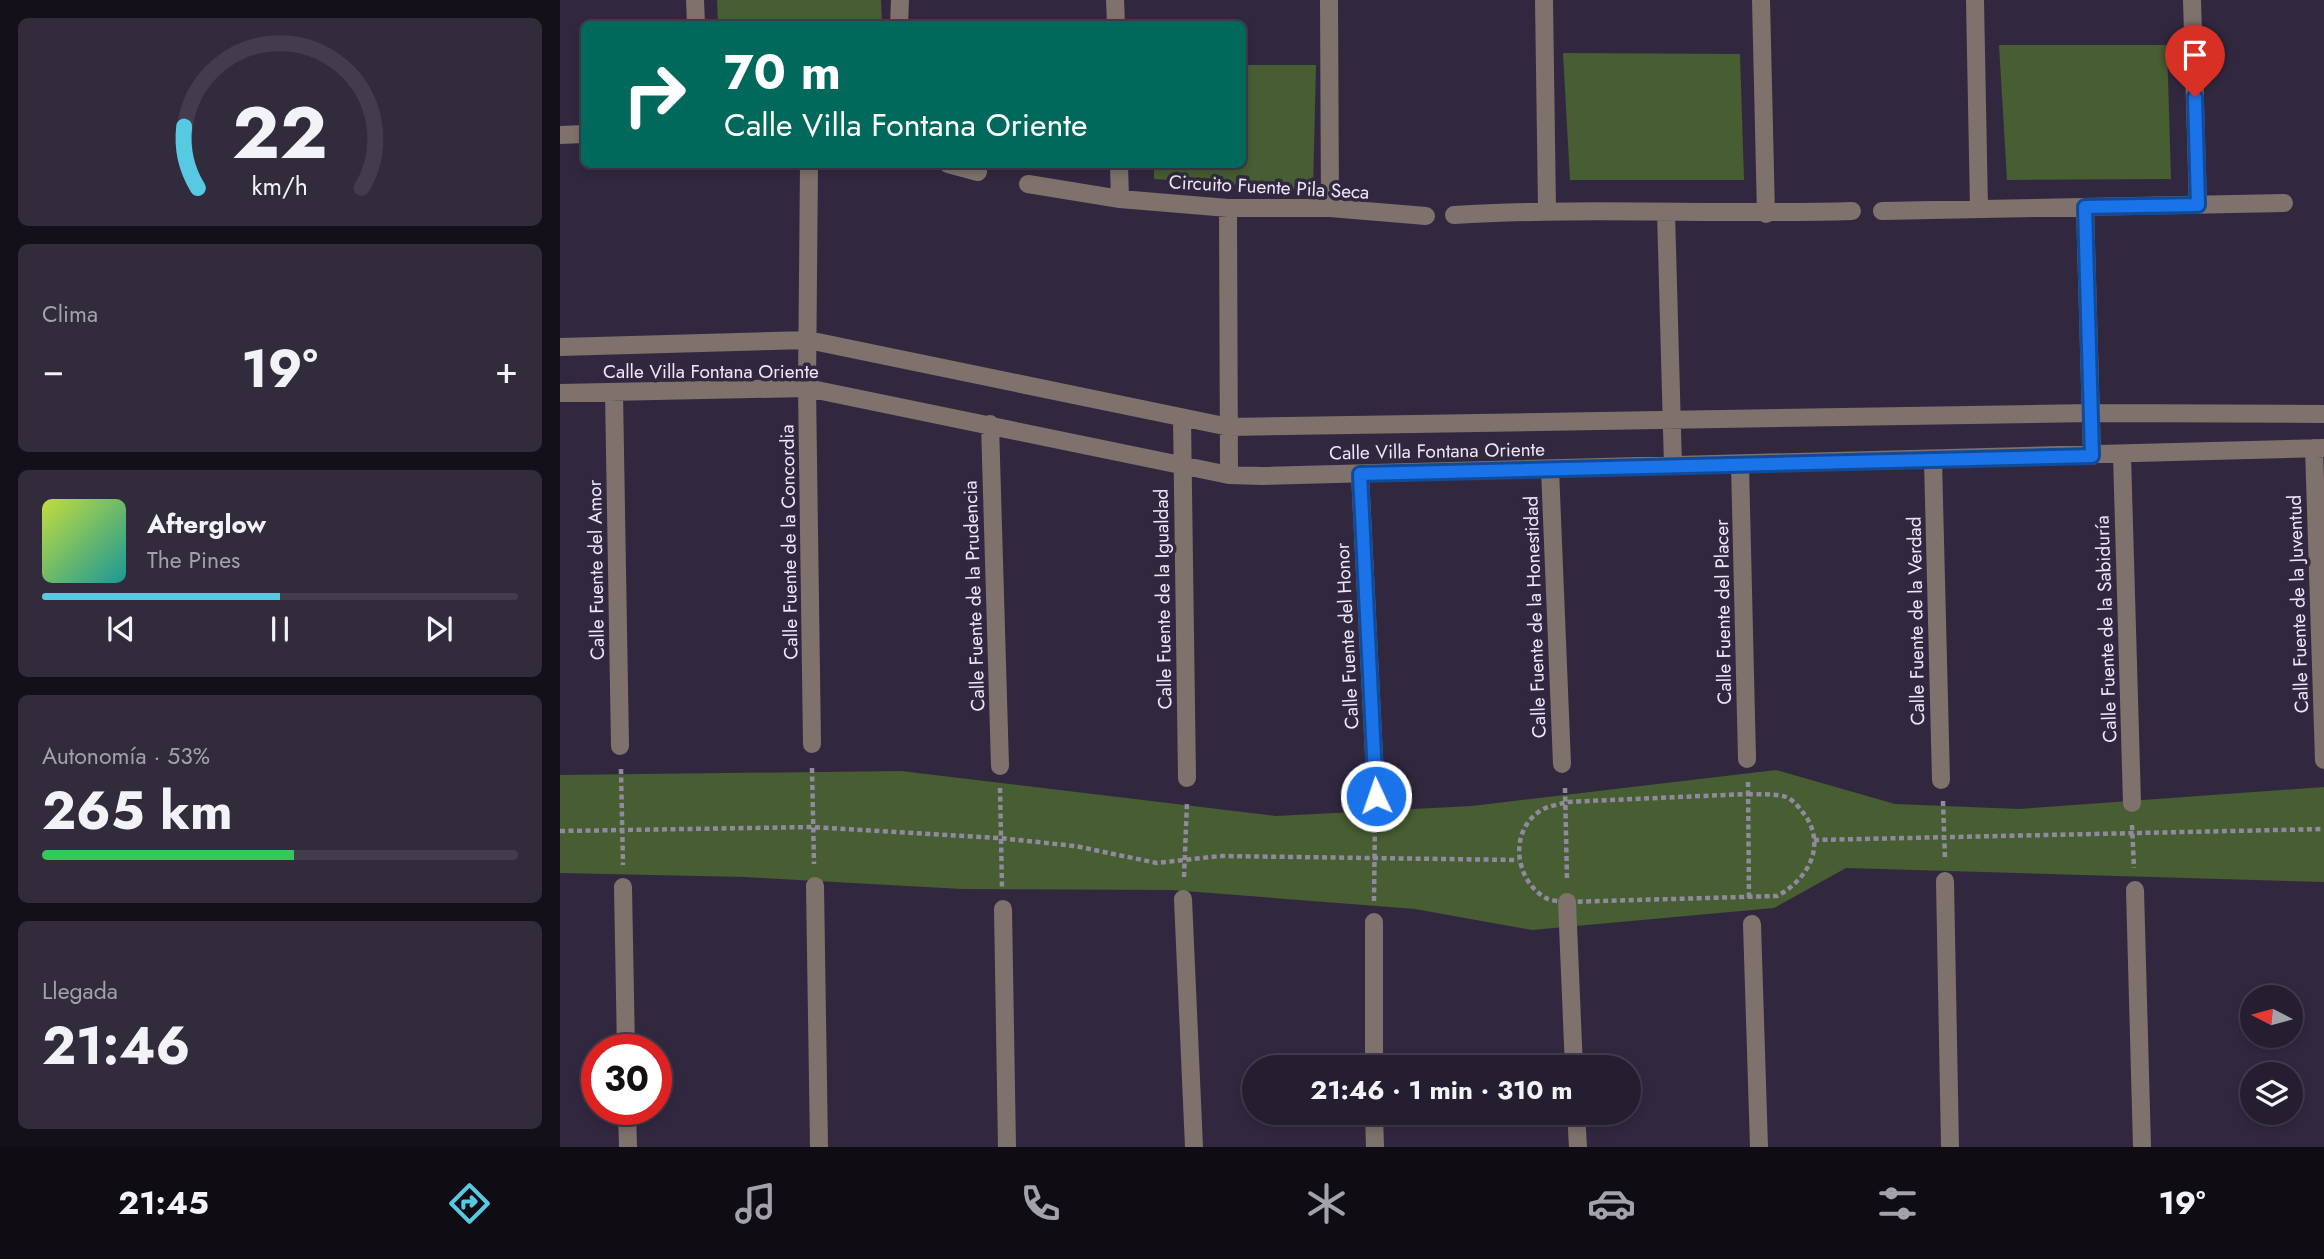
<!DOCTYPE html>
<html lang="es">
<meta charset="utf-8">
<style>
body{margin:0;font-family:Jost,sans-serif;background:#312b3c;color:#f1f3f6;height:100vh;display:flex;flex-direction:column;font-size:26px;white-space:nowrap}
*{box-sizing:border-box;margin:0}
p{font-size:23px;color:#a3a2ab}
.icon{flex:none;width:38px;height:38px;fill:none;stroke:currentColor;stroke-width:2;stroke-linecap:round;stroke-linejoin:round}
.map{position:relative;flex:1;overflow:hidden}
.drawer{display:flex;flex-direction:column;gap:18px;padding:18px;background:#14101a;width:560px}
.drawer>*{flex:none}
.guide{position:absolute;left:21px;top:21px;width:665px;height:147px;border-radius:10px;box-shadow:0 4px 10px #0003,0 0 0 2px #423c4c;background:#00695c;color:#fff;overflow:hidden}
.needle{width:46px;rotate:276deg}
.buttons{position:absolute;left:1680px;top:985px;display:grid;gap:14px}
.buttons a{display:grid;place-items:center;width:63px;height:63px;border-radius:50%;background:#251e30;box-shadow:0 4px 10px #0003,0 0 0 2px #423c4c;font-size:35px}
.speed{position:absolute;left:21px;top:1034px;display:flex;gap:14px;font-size:35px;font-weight:700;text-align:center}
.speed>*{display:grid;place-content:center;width:91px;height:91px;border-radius:50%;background:#251e30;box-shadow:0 4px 10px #0003,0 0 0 2px #423c4c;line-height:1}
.speed .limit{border:10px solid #d22;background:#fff;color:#111}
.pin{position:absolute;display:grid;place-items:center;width:60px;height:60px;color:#fff;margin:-72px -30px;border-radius:50% 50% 50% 0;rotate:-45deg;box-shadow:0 0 7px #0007}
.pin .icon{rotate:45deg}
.me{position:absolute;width:77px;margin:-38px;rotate:357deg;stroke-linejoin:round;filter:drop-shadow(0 0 5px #0008)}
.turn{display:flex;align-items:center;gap:24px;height:147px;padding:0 28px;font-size:32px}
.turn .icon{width:91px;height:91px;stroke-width:2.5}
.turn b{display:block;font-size:49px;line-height:60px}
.big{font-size:52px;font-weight:700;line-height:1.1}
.drawer .widget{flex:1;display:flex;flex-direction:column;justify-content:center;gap:10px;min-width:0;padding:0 24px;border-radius:10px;background:#312b3c}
.drawer .dial{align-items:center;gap:0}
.dial svg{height:182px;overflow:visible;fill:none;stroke:#423c4c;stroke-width:7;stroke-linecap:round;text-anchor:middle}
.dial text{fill:#f1f3f6;stroke:none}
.song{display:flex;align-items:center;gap:21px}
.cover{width:84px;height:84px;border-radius:10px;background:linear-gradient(135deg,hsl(70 70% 55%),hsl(180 70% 35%))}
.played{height:7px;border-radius:4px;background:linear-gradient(90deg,#58c9e3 50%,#423c4c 50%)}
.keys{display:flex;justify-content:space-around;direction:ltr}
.heat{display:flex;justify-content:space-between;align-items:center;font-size:38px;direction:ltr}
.charge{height:10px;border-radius:5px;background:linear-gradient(90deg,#34c759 53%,#423c4c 0)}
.trip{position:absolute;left:682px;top:1055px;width:399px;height:70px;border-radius:35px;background:#251e30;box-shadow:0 4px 10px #0003,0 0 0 2px #423c4c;font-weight:700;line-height:70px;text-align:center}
.menu{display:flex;height:112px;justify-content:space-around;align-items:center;background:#0f0c13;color:#a3a2ab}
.menu .icon{width:49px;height:49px}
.menu .current{color:#58c9e3}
.menu b{font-size:32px;color:#f1f3f6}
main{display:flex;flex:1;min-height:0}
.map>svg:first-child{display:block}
.green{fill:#475d32}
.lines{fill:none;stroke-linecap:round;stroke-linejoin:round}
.path{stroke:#918a9e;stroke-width:4.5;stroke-dasharray:5 3.5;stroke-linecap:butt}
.minor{stroke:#7f716c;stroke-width:18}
.route-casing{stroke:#114b97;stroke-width:18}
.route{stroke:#1a73e8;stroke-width:12}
.labels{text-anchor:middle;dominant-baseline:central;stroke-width:7;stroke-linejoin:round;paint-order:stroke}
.street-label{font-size:19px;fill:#ede8f8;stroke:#312840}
</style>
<main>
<section class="drawer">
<div class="widget dial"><svg viewBox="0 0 100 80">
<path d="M14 69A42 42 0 1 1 86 69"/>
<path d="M14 69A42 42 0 0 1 8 42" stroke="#58c9e3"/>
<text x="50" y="56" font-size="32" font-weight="700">22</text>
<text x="50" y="72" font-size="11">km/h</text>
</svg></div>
<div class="widget"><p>Clima</p>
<div class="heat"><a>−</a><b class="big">19°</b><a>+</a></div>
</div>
<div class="widget">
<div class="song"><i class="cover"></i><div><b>Afterglow</b><p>The Pines</p></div></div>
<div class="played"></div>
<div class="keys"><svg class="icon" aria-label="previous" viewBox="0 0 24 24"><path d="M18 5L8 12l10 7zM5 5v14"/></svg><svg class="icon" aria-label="pause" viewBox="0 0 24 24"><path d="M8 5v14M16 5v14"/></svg><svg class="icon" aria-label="next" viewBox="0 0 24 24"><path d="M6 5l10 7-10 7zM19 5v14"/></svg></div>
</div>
<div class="widget"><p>Autonomía · 53%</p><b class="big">265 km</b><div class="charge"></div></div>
<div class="widget"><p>Llegada</p><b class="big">21:46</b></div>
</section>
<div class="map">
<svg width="1764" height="1147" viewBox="0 0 1764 1147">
<rect width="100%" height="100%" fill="#312840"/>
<path class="green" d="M157 0H321L322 24H158Z
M1439 45H1607L1611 179 1447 180Z
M1003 53 1180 54 1184 180H1010Z
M683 65H756L753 190 594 179V165L682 164Z
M1216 770 1335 804 1459 809 1764 787V882L1286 868 1214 908 972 930 855 909 612 890 402 889 184 877 0 873V775L341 771 716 816 912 806Z"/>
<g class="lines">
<path class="path" d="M252 768 254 864
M61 769 63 865
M1188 782 1189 899
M440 788 442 888
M1005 788 1007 880
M1188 794C1199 795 1215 793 1226 797 1234 800 1240 809 1245 815 1267 847 1247 880 1217 896L1007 902C1000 901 991 901 986 898 954 880 949 831 980 811 987 806 998 805 1006 802Z
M1383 801 1385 859
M1572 825 1574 868
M0 831 252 827 439 838 515 846 597 863 660 856 958 860
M1254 840 1764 829
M624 877 627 802
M814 901 815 818"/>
<path class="minor" d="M135 0 136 24
M555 0 556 24
M769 0 770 208
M984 0 987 209
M1201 0 1206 214
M1415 0 1419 209
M1632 0 1638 205
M339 24 340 0
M0 135 24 134
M249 164 247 388 252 744
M388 164 418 172
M559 164 560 199
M468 184 560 199 668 208H770L866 216
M1525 207 1532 456
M668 208 669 475
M1322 211 1724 203
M1106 212 1113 466
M894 215C1027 207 1159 215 1292 211
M0 347 248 340 669 427 1531 413 1764 414
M54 392 60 746
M0 393 247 388 669 475 702 476 1764 448
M622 418 627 778
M430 424 440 766
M1754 448 1764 760
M1562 455 1572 803
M1373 460 1381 780
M1180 464 1187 759
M990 469 1002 764
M800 474 816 796
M1385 881 1390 1147
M255 886 259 1147
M63 887 66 1050
M1575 890 1582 1147
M623 899 634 1147
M1007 902 1014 1068
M443 909 447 1147
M814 922V1068
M1192 924 1199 1147
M67 1110 68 1147
M814 1113 815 1147
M1016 1113 1018 1147"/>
</g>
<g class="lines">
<defs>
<path id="route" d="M816 796 800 474 1532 456 1525 207 1638 205 1635 97"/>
</defs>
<use href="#route" class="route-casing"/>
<use href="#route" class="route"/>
</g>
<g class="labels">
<g class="street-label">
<text transform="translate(709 187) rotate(3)">Circuito Fuente Pila Seca</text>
<text x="151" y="371">Calle Villa Fontana Oriente</text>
<text transform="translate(877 451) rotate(-1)">Calle Villa Fontana Oriente</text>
<text transform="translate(229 542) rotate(-91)">Calle Fuente de la Concordia</text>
<text transform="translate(36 570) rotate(-91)">Calle Fuente del Amor</text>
<text transform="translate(414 596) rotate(-92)">Calle Fuente de la Prudencia</text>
<text transform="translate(603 599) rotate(-91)">Calle Fuente de la Igualdad</text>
<text transform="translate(1738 604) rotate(-92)">Calle Fuente de la Juventud</text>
<text transform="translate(1163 612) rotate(-91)">Calle Fuente del Placer</text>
<text transform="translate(975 617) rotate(-92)">Calle Fuente de la Honestidad</text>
<text transform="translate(1356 621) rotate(-91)">Calle Fuente de la Verdad</text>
<text transform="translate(1546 629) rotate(-92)">Calle Fuente de la Sabiduría</text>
<text transform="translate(787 636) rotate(-93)">Calle Fuente del Honor</text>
</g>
</g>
</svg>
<div class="buttons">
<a><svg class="needle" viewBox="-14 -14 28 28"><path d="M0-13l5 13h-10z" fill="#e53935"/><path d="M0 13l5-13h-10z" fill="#a3a2ab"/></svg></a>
<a><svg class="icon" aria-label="layers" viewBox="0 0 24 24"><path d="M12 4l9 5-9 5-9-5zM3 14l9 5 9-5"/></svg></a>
</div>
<div class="speed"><div class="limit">30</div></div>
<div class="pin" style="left:1635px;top:97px;background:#d93025"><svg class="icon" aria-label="arrive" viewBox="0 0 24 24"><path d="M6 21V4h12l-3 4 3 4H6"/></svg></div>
<svg class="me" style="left:816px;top:796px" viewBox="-20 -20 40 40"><circle r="17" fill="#1a73e8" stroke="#fff" stroke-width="3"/><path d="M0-11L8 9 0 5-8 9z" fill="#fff"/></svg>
<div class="trip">21:46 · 1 min · 310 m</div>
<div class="guide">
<div class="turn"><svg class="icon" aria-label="right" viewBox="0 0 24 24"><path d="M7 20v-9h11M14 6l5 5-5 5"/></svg><div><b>70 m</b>Calle Villa Fontana Oriente</div></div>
</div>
</div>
</main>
<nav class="menu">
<b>21:45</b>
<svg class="icon current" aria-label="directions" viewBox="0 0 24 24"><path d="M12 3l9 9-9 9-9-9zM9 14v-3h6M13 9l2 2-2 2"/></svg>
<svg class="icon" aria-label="music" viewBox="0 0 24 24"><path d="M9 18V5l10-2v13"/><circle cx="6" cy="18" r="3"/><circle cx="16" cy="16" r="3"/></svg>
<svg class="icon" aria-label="phone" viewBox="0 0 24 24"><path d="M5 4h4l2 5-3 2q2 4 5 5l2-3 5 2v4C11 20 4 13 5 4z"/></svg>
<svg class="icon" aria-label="climate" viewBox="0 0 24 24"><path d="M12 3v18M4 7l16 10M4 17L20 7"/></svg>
<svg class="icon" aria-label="car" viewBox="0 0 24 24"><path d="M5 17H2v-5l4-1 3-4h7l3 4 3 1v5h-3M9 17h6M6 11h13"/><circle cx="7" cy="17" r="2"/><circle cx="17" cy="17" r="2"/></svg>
<svg class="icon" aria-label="filters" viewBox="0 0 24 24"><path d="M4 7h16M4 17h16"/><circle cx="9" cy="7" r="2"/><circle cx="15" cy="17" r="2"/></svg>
<b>19°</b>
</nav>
